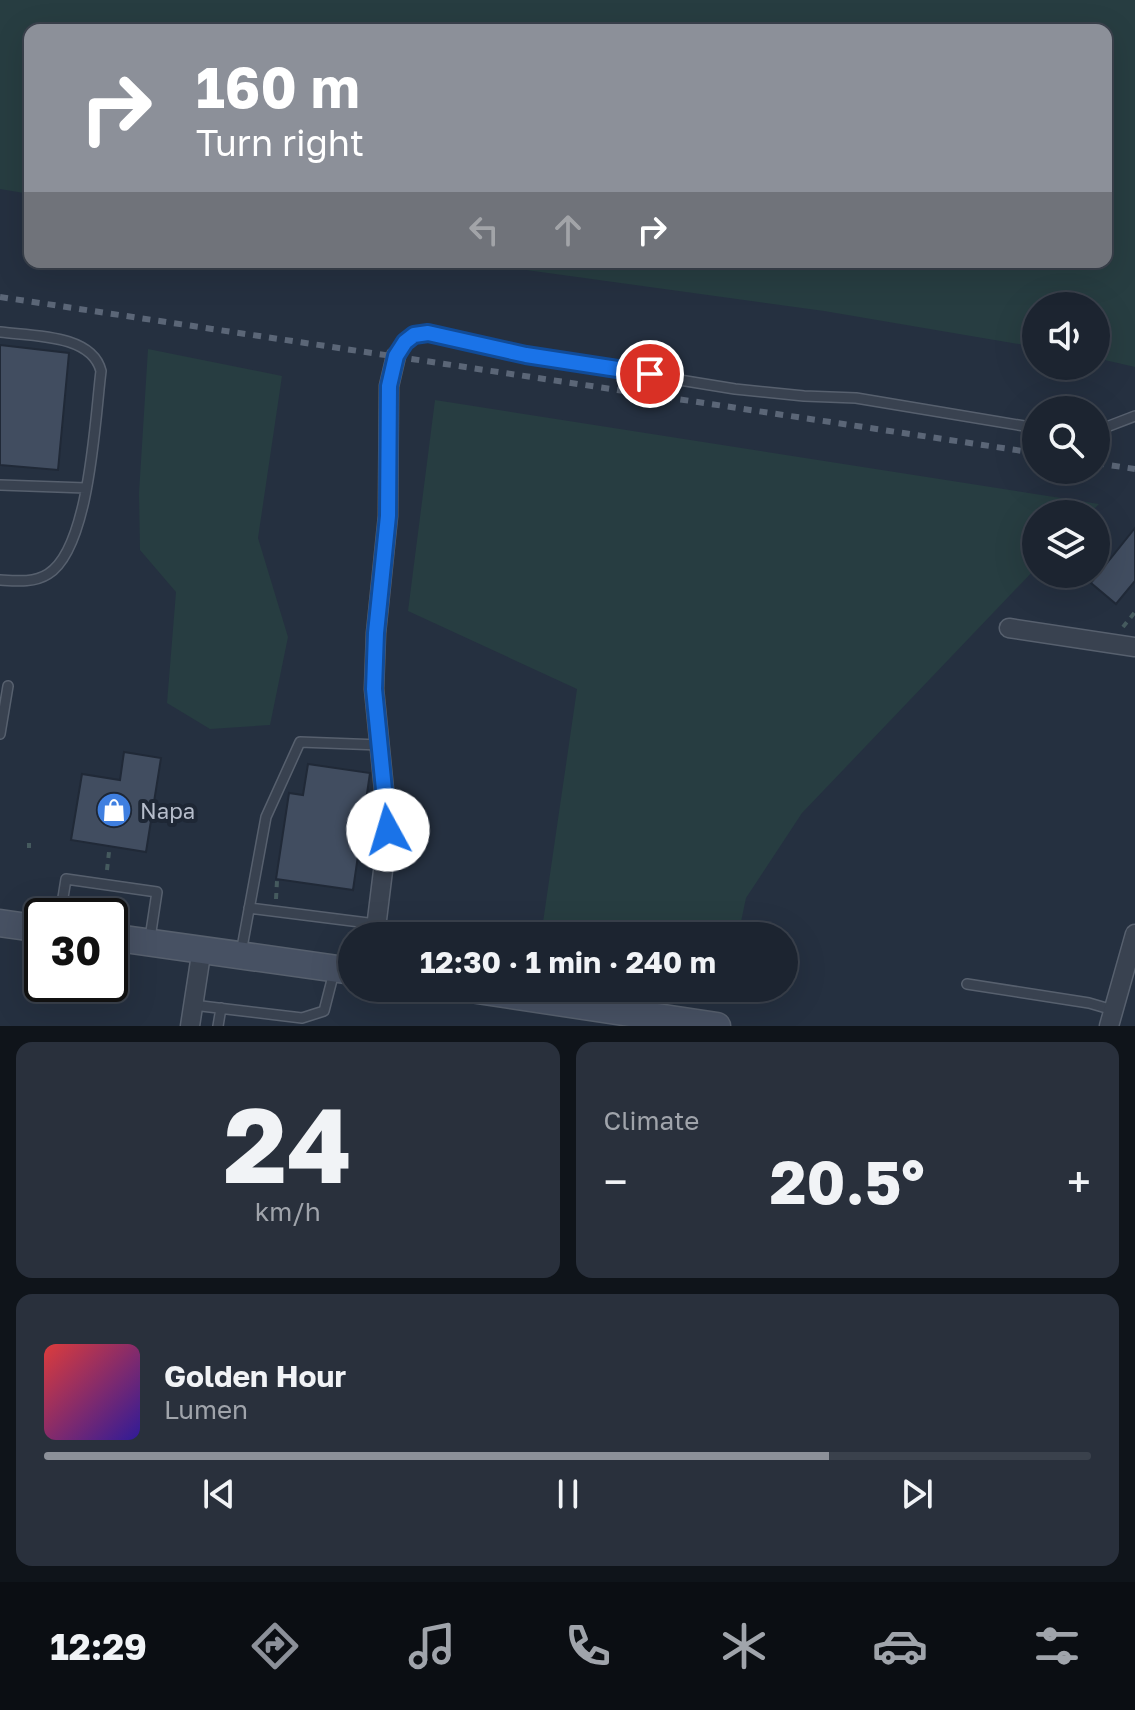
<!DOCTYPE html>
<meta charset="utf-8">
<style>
body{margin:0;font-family:"Golos Text",sans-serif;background:#29303c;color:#f1f3f6;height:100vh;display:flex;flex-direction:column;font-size:30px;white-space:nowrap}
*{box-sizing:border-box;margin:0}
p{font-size:26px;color:#a0a4ab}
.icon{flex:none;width:44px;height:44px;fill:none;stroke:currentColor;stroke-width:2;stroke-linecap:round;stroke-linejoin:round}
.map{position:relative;height:1026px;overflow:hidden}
.side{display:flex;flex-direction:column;gap:16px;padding:16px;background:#0f141a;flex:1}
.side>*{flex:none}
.banner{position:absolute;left:24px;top:24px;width:1088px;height:244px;border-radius:16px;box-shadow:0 8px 32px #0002,0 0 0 2px #3a414c;background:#8c9099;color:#fff;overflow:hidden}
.fabs{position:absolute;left:1022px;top:292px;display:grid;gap:16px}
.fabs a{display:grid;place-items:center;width:88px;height:88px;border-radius:50%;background:#1c2430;box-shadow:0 8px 32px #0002,0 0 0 2px #3a414c;font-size:40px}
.speed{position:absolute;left:24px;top:898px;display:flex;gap:16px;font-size:40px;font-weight:700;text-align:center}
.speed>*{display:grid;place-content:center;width:104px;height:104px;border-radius:50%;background:#1c2430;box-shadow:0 8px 32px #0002,0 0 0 2px #3a414c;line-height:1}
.speed .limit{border:4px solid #111;border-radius:12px;background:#fff;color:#111}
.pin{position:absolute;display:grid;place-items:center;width:68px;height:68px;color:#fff;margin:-34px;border:4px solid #fff;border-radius:50%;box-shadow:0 2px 8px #0007}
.me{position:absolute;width:88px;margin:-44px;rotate:354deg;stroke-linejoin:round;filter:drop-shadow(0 0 6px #0008)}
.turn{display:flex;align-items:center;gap:28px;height:168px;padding:0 40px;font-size:36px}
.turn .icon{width:104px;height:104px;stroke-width:2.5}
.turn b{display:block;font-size:56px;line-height:68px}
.lanes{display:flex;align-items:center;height:76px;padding:0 40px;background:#0003;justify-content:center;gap:40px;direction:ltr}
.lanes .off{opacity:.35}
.big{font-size:60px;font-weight:700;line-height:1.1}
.side .tile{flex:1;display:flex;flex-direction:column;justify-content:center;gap:12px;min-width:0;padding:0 28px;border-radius:16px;background:#29303c}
.side .dial{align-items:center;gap:0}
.dial b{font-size:104px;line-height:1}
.song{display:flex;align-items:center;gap:24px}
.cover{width:96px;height:96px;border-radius:12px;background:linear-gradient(135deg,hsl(0 70% 55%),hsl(250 70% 35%))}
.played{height:8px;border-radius:4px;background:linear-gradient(90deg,#8c9099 75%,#3a414c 75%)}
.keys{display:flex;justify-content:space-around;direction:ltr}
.heat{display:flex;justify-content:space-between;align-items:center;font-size:44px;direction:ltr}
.side .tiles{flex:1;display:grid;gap:16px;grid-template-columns:1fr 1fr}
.tile:last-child{grid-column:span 2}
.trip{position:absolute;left:338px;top:922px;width:460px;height:80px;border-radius:40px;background:#1c2430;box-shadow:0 8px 32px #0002,0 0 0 2px #3a414c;font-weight:700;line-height:80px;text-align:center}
.tabs{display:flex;height:128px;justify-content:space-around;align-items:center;background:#0b0e13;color:#a0a4ab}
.tabs .icon{width:56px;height:56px}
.tabs .active{color:#8c9099}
.tabs b{font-size:36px;color:#f1f3f6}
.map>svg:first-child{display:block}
.green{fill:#273d41}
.building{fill:#414d60;stroke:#202937;stroke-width:2}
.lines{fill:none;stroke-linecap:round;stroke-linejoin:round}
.service-casing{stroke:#57606e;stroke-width:12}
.minor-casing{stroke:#57606e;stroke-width:21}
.secondary-casing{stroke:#57606e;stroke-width:29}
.path{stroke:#455a5e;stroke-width:4;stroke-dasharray:6 6;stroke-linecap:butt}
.service{stroke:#394250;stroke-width:9}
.minor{stroke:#394250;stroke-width:18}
.secondary{stroke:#475163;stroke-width:26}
.rail{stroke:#5b6677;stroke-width:6;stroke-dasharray:8 8;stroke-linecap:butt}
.route-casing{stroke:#114b97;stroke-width:20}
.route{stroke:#1a73e8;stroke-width:14}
.labels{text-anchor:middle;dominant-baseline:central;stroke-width:8;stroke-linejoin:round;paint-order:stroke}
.poi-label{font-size:22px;fill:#b6bdcb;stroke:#1e2735;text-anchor:start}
</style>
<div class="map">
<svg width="1135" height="1026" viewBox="0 0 1135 1026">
<rect width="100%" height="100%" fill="#253040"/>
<path class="green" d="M0 0H1135V367L1096 358V306H1036V347L824 311 468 262H1106V30H30V194L0 189Z
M148 349 282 376 258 538 288 637 270 725 210 729 167 703 176 592 140 550 139 493Z
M435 400 1099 504 1089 514H1036V568L802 813 746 898 738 936H541L577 689 408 611Z"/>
<path class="building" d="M0 345 69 353 58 470 0 465Z
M1135 528V581L1116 604 1091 583Z
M124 752 161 758 146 852 71 840 82 774 120 780Z
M308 764 370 773 353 890 276 879 289 793 303 795Z"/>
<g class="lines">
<defs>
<path id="service" d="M0 332C32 336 92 334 101 371 95 418 90 548 48 574 34 583 16 581 0 580
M396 356C405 341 411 336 428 333L526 355 735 389 804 396 856 398 1036 428
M1096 431 1135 416
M0 485 86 488
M0 734 8 686
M249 908 376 924
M60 916 66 879 157 892 150 938
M241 953 266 817 300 742 380 745
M967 984 1089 1003 1113 1010
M193 1005 302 1018 324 1011 334 972
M218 1026 221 1008"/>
<path id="minor" d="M1009 628 1135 647
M375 936 388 830 374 689 376 633 388 516 389 386 396 356
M190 1026 202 948
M1109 1026 1135 934"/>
<path id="secondary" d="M0 923 42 929
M110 937 352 971
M464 988 717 1026"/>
</defs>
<use href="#service" class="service-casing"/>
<use href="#minor" class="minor-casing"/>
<use href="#secondary" class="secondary-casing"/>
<path class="path" d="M1123 627 1135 612
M29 848V843
M107 870 109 852
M276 899 277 881"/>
<use href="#service" class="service"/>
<use href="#minor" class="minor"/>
<use href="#secondary" class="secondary"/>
<path class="rail" d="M0 297 1036 453
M1096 463 1135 469"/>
</g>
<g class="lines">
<defs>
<path id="route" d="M388 830 374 689 376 633 388 516 389 386 396 356 405 342 414 335 428 333 526 355 650 374"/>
</defs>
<use href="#route" class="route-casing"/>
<use href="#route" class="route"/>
</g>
<defs>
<symbol id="shop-disc" viewBox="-11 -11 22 22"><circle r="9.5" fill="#3f7fe0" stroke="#1e2735"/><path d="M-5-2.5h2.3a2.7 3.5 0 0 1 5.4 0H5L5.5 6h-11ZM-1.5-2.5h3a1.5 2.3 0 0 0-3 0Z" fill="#fff"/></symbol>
</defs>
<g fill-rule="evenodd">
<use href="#shop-disc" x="94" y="790" width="40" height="40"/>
</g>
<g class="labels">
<g class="poi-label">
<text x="140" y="810">Napa</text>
</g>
</g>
</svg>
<div class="fabs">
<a><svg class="icon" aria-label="sound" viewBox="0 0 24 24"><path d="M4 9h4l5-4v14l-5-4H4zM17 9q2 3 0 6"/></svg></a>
<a><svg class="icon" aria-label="search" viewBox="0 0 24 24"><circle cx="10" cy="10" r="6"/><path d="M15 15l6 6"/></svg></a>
<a><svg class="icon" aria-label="layers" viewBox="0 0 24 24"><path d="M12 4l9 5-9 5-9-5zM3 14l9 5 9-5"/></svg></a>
</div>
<div class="speed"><div class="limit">30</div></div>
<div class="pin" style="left:650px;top:374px;background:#d93025"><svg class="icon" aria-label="arrive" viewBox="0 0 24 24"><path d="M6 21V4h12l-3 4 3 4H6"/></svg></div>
<svg class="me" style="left:388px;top:830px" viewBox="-20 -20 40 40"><circle r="19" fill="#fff"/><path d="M0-13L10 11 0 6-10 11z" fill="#1a73e8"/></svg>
<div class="trip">12:30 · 1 min · 240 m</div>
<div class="banner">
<div class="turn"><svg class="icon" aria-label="right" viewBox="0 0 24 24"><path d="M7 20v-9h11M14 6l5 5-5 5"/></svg><div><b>160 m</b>Turn right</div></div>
<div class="lanes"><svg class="icon off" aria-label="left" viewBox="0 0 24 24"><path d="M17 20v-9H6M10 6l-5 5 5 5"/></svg><svg class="icon off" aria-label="ahead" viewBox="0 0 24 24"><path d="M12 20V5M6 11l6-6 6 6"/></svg><svg class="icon" aria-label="right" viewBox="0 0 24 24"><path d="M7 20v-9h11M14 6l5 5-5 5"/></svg></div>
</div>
</div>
<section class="side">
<div class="tiles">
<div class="tile dial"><b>24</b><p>km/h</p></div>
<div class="tile"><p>Climate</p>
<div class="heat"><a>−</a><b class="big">20.5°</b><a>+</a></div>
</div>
<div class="tile">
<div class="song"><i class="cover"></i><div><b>Golden Hour</b><p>Lumen</p></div></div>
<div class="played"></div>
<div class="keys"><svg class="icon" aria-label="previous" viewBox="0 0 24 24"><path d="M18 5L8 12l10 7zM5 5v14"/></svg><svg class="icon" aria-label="pause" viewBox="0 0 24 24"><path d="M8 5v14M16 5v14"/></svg><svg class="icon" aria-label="next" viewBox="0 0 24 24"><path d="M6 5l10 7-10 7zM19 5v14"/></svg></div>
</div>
</div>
</section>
<nav class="tabs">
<b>12:29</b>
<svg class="icon active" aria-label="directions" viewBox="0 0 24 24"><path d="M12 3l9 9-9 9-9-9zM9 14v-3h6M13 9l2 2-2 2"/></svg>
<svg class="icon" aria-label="music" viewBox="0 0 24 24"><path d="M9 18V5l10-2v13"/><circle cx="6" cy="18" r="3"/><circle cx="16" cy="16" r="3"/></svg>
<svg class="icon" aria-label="phone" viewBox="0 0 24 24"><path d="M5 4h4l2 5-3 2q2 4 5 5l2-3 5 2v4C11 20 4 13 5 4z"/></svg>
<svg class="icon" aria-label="climate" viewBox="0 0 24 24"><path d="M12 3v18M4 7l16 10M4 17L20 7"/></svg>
<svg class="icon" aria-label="car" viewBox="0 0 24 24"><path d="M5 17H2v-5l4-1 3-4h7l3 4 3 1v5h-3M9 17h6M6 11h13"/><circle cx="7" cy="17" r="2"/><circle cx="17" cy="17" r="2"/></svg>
<svg class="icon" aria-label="filters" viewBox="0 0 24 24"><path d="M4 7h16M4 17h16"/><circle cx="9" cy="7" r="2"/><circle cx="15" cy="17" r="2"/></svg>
</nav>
